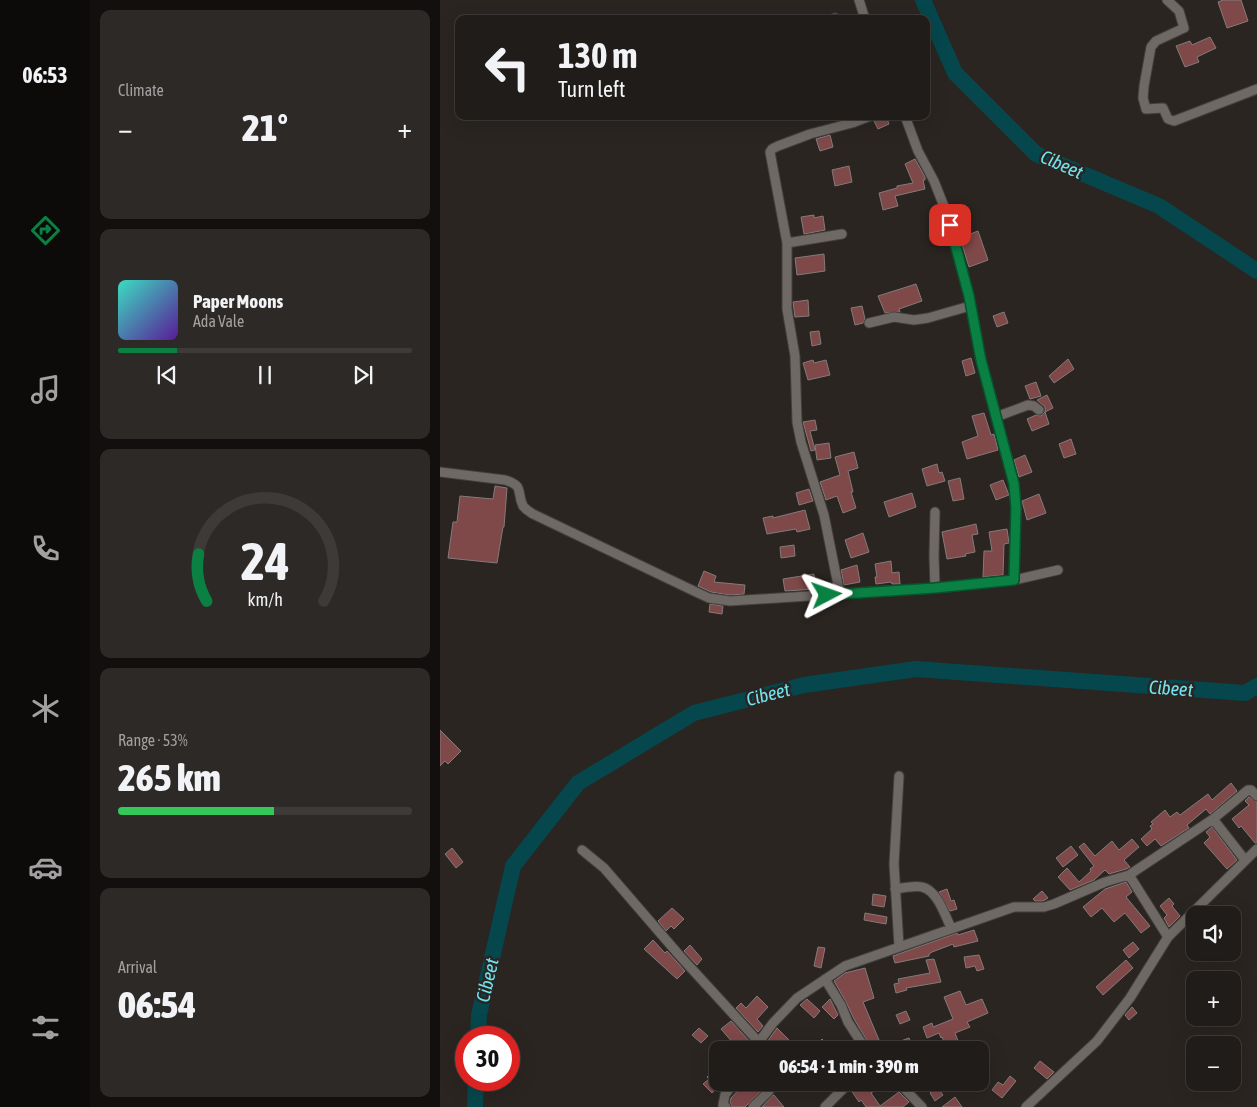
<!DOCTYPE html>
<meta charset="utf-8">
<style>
body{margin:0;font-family:"Asap Condensed",sans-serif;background:#2d2926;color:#f1f3f6;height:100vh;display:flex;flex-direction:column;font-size:19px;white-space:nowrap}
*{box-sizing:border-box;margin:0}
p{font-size:16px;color:#a2a1a2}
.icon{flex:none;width:28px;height:28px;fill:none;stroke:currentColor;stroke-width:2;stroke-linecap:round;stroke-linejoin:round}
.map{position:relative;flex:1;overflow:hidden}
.details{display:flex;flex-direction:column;gap:10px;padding:10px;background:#120f0e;width:350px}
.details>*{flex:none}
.guide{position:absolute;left:15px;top:15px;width:475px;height:105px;border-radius:10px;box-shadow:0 5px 20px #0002,0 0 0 1px #3d3a38;background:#201c19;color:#f1f3f6;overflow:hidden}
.controls{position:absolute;left:746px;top:906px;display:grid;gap:10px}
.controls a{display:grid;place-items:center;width:55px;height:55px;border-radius:10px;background:#201c19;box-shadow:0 5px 20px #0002,0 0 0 1px #3d3a38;font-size:25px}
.speed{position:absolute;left:15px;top:1026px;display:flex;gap:10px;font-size:25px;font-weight:700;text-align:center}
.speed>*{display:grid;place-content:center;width:65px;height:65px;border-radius:50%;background:#201c19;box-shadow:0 5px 20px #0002,0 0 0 1px #3d3a38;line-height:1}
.speed .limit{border:8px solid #d22;background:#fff;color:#111}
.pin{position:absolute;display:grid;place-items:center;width:42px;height:42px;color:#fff;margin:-21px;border-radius:10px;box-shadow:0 2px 8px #0006}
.me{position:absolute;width:55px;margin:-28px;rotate:86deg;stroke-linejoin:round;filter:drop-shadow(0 0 4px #0008)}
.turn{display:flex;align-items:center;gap:18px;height:105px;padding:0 20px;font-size:22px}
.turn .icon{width:65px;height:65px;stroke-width:2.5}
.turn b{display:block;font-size:35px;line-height:42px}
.big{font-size:38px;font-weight:800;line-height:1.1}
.details .card{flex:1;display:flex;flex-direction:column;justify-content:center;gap:8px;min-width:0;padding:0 18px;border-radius:10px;background:#2d2926}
.details .dial{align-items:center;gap:0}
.dial svg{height:130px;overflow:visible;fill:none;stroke:#3d3a38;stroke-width:7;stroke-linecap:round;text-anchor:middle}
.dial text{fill:#f1f3f6;stroke:none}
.song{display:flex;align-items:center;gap:15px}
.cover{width:60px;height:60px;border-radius:8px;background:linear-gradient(135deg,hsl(170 70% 55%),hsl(270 70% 35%))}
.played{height:5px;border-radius:2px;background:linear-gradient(90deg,#0b8043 20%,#3d3a38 20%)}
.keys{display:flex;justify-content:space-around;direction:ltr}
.heat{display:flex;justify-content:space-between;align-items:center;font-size:28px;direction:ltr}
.charge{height:8px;border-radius:4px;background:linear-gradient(90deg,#34c759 53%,#3d3a38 0)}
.trip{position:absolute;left:269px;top:1041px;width:280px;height:50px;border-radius:10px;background:#201c19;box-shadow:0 5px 20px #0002,0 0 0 1px #3d3a38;font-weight:800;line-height:50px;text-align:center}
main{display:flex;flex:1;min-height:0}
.dock{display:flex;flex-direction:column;width:90px;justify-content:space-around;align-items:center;background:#0d0b0a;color:#a2a1a2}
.dock .icon{width:35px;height:35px}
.dock .selected{color:#0b8043}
.dock b{font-size:22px;color:#f1f3f6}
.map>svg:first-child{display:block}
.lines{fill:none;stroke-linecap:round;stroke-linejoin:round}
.river{stroke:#05474d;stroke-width:16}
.building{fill:#7f4849;stroke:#837b7a}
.minor-casing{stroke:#44403e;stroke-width:11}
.minor{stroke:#6f6965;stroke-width:9}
.route-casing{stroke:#07532c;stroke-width:12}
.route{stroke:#0b8043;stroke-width:9}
.labels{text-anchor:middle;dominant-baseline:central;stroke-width:5;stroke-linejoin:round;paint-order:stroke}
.water-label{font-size:19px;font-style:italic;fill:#71e3ef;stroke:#2a2521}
</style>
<main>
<nav class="dock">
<b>06:53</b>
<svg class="icon selected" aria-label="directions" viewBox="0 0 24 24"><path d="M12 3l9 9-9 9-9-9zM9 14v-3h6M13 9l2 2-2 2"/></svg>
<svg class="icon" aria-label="music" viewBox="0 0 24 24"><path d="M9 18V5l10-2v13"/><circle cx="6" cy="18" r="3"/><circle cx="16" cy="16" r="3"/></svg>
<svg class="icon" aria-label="phone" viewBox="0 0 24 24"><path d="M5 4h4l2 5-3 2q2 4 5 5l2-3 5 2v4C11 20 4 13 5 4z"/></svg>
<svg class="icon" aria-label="climate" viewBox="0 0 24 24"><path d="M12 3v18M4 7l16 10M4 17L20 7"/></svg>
<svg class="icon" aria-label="car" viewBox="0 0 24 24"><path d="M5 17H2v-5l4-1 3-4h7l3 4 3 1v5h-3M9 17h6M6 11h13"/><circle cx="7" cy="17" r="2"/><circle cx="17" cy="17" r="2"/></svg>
<svg class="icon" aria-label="filters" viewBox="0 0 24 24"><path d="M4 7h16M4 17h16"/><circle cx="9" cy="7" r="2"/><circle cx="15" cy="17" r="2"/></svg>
</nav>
<section class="details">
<div class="card"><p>Climate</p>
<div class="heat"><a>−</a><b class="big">21°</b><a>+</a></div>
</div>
<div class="card">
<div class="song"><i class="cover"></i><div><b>Paper Moons</b><p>Ada Vale</p></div></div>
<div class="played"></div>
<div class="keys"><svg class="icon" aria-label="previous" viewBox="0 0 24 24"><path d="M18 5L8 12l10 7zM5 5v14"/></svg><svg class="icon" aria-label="pause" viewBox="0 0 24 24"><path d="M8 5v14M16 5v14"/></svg><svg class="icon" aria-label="next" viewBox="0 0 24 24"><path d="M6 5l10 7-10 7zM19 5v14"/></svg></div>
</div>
<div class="card dial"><svg viewBox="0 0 100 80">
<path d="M14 69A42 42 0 1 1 86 69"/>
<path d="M14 69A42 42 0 0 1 9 40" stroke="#0b8043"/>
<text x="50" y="56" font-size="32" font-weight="700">24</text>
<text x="50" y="72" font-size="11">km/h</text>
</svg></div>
<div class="card"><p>Range · 53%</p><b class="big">265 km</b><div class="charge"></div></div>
<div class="card"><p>Arrival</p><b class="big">06:54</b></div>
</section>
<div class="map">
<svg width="817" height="1107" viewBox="0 0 817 1107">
<rect width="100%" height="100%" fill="#2a2521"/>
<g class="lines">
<path class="river" d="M483 0 515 73 596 154 719 206 817 271
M38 1038 39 1015 73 866 138 783 254 713 364 685 476 669 805 693 817 686
M35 1107 36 1080"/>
</g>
<path class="building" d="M783 0H801L808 21 787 28 778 2Z
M770 37 776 48 757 57 759 62 745 67 736 46 750 41 752 45Z
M436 116H446L449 124 438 129 434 121Z
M390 135 393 147 380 151 376 139Z
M475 159 485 177V180H483L485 189 455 196 458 206 443 210 439 193 457 188V186L473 183 465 164Z
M409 166 412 182 395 186 392 170Z
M374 215V218L383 216 385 230 364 234 361 217Z
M538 231 548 260 529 267 520 238Z
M384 254 385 271 357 275 355 258Z
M476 284 482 301 459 309 460 312 445 313 438 296Z
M368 300 369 316 355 317 353 302Z
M422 306 425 319 423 323 415 325 411 308Z
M564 312 568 323 557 327 553 316Z
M379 331 381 344 372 346 370 332Z
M531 358 535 373 526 376 522 361Z
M628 359 634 369 614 383 609 376Z
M373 360 374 363 386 360 390 375 368 380 363 363Z
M596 382 601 396 590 399 585 386Z
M607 395 613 408 605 412V407L597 400Z
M605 412 609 424 592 431 587 419 596 415 601 416Z
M544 413 551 435 554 434 558 450 527 459 522 442 538 436 532 416Z
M375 420 377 430 370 431 375 450 371 451 363 422Z
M631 439 636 454 624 458 619 444Z
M389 443 391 458 377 460 375 445Z
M414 452 418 468 408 471 413 492H411L416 508 403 513 397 496 386 500 380 482 400 475 395 457Z
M585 455 592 472 579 477 574 460Z
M497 464 499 473 502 472 505 481 487 486 482 469Z
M520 478 524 499 513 501 508 481Z
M563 480 569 495 556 500 550 485Z
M55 486 67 488 64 527H63L57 563 8 558 13 522H17L20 496 53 499Z
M369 489 373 501 359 505 356 493Z
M472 493 476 507 449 517 444 502Z
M599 494 606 513 587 520 582 501Z
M365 510 370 529 357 532 356 529 327 534 323 518 333 516V518Z
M536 524 538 534 532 535 535 552 525 554 526 556 507 559 502 532Z
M567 529 569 543 564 544 563 575 543 577 544 551H552L549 532Z
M423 533 429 552 411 558 405 540Z
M354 545 355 556 341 558 340 547Z
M451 561 452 573 459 572 460 584H452L451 582 436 584 435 577H437L435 564Z
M417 565 420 582 404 585 401 570Z
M264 571 276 576 274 582 305 585 304 594 290 595 271 592 258 586Z
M374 574 376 589 345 591 343 579Z
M270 604 283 606 282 614 269 612Z
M0 730 21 751 8 764 5 761 0 766Z
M791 783 797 791 770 814 766 809 747 825 749 828 721 846 715 839 707 846 701 839 712 829 710 826 713 824 711 822 725 810 730 817 737 812 740 815 768 794 772 800Z
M809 797 817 802V843H815L801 826 799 828 792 819 809 805 805 801Z
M772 827 797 860 787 869 764 843 770 837 766 832Z
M692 839 699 847 684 860 690 867 686 869 669 874 665 870 654 880 630 890 618 877 627 868 639 882 651 871 650 869 654 866 639 847 644 843 655 856 672 841 679 850Z
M631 846 638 855 623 867 616 858Z
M12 848 23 862 16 868 5 854Z
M686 882 692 892 686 897 710 926 701 933 685 913 674 922 662 908 651 917 643 907 665 889Z
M507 889 511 901 514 900 517 909 510 911 499 892Z
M602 891 608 898 603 901H595L593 899Z
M433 894 446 896 444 907 432 905Z
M729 898 734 904 732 906 740 916 729 927 724 918 727 915 720 906Z
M232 908 244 919 234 929 231 926 226 931 218 921Z
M425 913 447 917 446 924 424 920Z
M534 930 538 941 514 947 513 944 492 952 489 954V956L455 963 453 956 517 933 518 935Z
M213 940 225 953 227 951 245 971 237 979 204 949Z
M693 942 699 949 689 958 683 950Z
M250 945 262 959 257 965 244 951Z
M378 947 385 948 381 968 374 966Z
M539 955 544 969 537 971 535 966 526 968 524 957Z
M494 959 501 982 466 988 467 990 456 993 454 984 459 983 458 979 490 973 486 960Z
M686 960 693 968 663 995 656 987Z
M425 968 434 998 423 1002 439 1040 429 1044 414 1019 406 1002 394 981 405 973Z
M520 991 526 1005 542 999 548 1013 527 1022 530 1027 515 1033 520 1046 508 1050 502 1037 501 1038 499 1033 487 1038 483 1027 492 1023 493 1027 513 1019 504 997Z
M317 996 328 1007 317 1019 323 1026 318 1032 296 1008 301 1003 306 1008Z
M367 999 380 1011 374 1018 360 1005Z
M390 999 398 1015 394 1019 382 1007Z
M692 1007 697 1013 689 1020 685 1015Z
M466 1011 470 1020 460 1024 456 1015Z
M291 1021 310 1042 299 1050 281 1029Z
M259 1028 268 1036 261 1043 252 1035Z
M337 1028 349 1040 339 1050H335L327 1042Z
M469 1038 474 1050H446L458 1045V1042Z
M382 1039 393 1050H371Z
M600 1061 614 1072 607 1079 594 1068Z
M278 1067V1082L280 1084 272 1093 263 1084 269 1079 267 1077Z
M570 1076 576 1081 562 1098 552 1090 558 1082 563 1085Z
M306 1082H323L326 1086 305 1107H292L290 1102 291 1098Z
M416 1082H430L436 1090 431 1093 440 1106 459 1092 469 1102 463 1107H426L421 1100 419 1102 411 1090Z
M497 1087 503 1095 495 1101 490 1093Z
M334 1095 344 1107H322L333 1095Z
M515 1097 522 1107H502Z"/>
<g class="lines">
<defs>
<path id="minor" d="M419 0 425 19
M727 0 739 11 744 28 716 41 711 47 704 86 703 98 706 109 723 108 728 119 734 121 817 89
M393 19 395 18
M465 116 478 151 494 181 507 214 529 296 541 360 574 484 576 508 574 580
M347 243 402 234
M429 323 454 317 474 320 488 318 530 306
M556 417 588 405 594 406 599 410
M0 472 65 480C85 486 76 492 83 506 86 510 90 512 93 514L256 592 269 598 290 601 495 588 574 580 618 570
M495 512 494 556 495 588
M400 595 384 515 361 442 357 422 355 356 347 309V243L330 152 332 149 338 146 370 134 412 123 430 116
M459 776 454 864 459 946
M773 819 805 860
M142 850 164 868 177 883 240 956 326 1050
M689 875 728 937
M455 889C463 888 474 885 482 887 497 890 505 915 511 928
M385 979 401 1005 408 1022 426 1050
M313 1050 333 1023 357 998 405 966 574 907H604L614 904 665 882 689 875 773 819 808 790H811L817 796
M458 1082 482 1107
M286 1107 283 1105 285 1095 294 1082
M313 1107 329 1091
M385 1107 410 1082
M586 1107 657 1041 690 998 728 937 817 849"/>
</defs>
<use href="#minor" class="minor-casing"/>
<use href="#minor" class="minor"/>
</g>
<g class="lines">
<defs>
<path id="route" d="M387 595 495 588 574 580 576 508 574 484 541 360 529 296 510 225"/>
</defs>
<use href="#route" class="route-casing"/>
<use href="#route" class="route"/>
</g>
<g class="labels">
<g class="water-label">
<text transform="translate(622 164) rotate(24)">Cibeet</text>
<text transform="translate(731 688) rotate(4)">Cibeet</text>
<text transform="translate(328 694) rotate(-14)">Cibeet</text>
<text transform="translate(47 980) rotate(-77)">Cibeet</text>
</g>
</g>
</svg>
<div class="controls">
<a><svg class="icon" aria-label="sound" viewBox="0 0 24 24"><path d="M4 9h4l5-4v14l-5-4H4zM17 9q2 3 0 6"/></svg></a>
<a>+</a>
<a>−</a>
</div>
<div class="speed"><div class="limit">30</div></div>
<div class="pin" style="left:510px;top:225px;background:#d93025"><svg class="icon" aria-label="arrive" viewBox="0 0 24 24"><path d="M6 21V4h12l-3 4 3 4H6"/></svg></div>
<svg class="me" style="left:387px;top:595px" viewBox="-20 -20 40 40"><path d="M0-17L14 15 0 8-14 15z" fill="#0b8043" stroke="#fff" stroke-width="4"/></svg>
<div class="trip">06:54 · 1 min · 390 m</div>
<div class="guide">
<div class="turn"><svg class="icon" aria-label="left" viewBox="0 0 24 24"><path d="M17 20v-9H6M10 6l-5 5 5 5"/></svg><div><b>130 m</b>Turn left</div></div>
</div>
</div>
</main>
